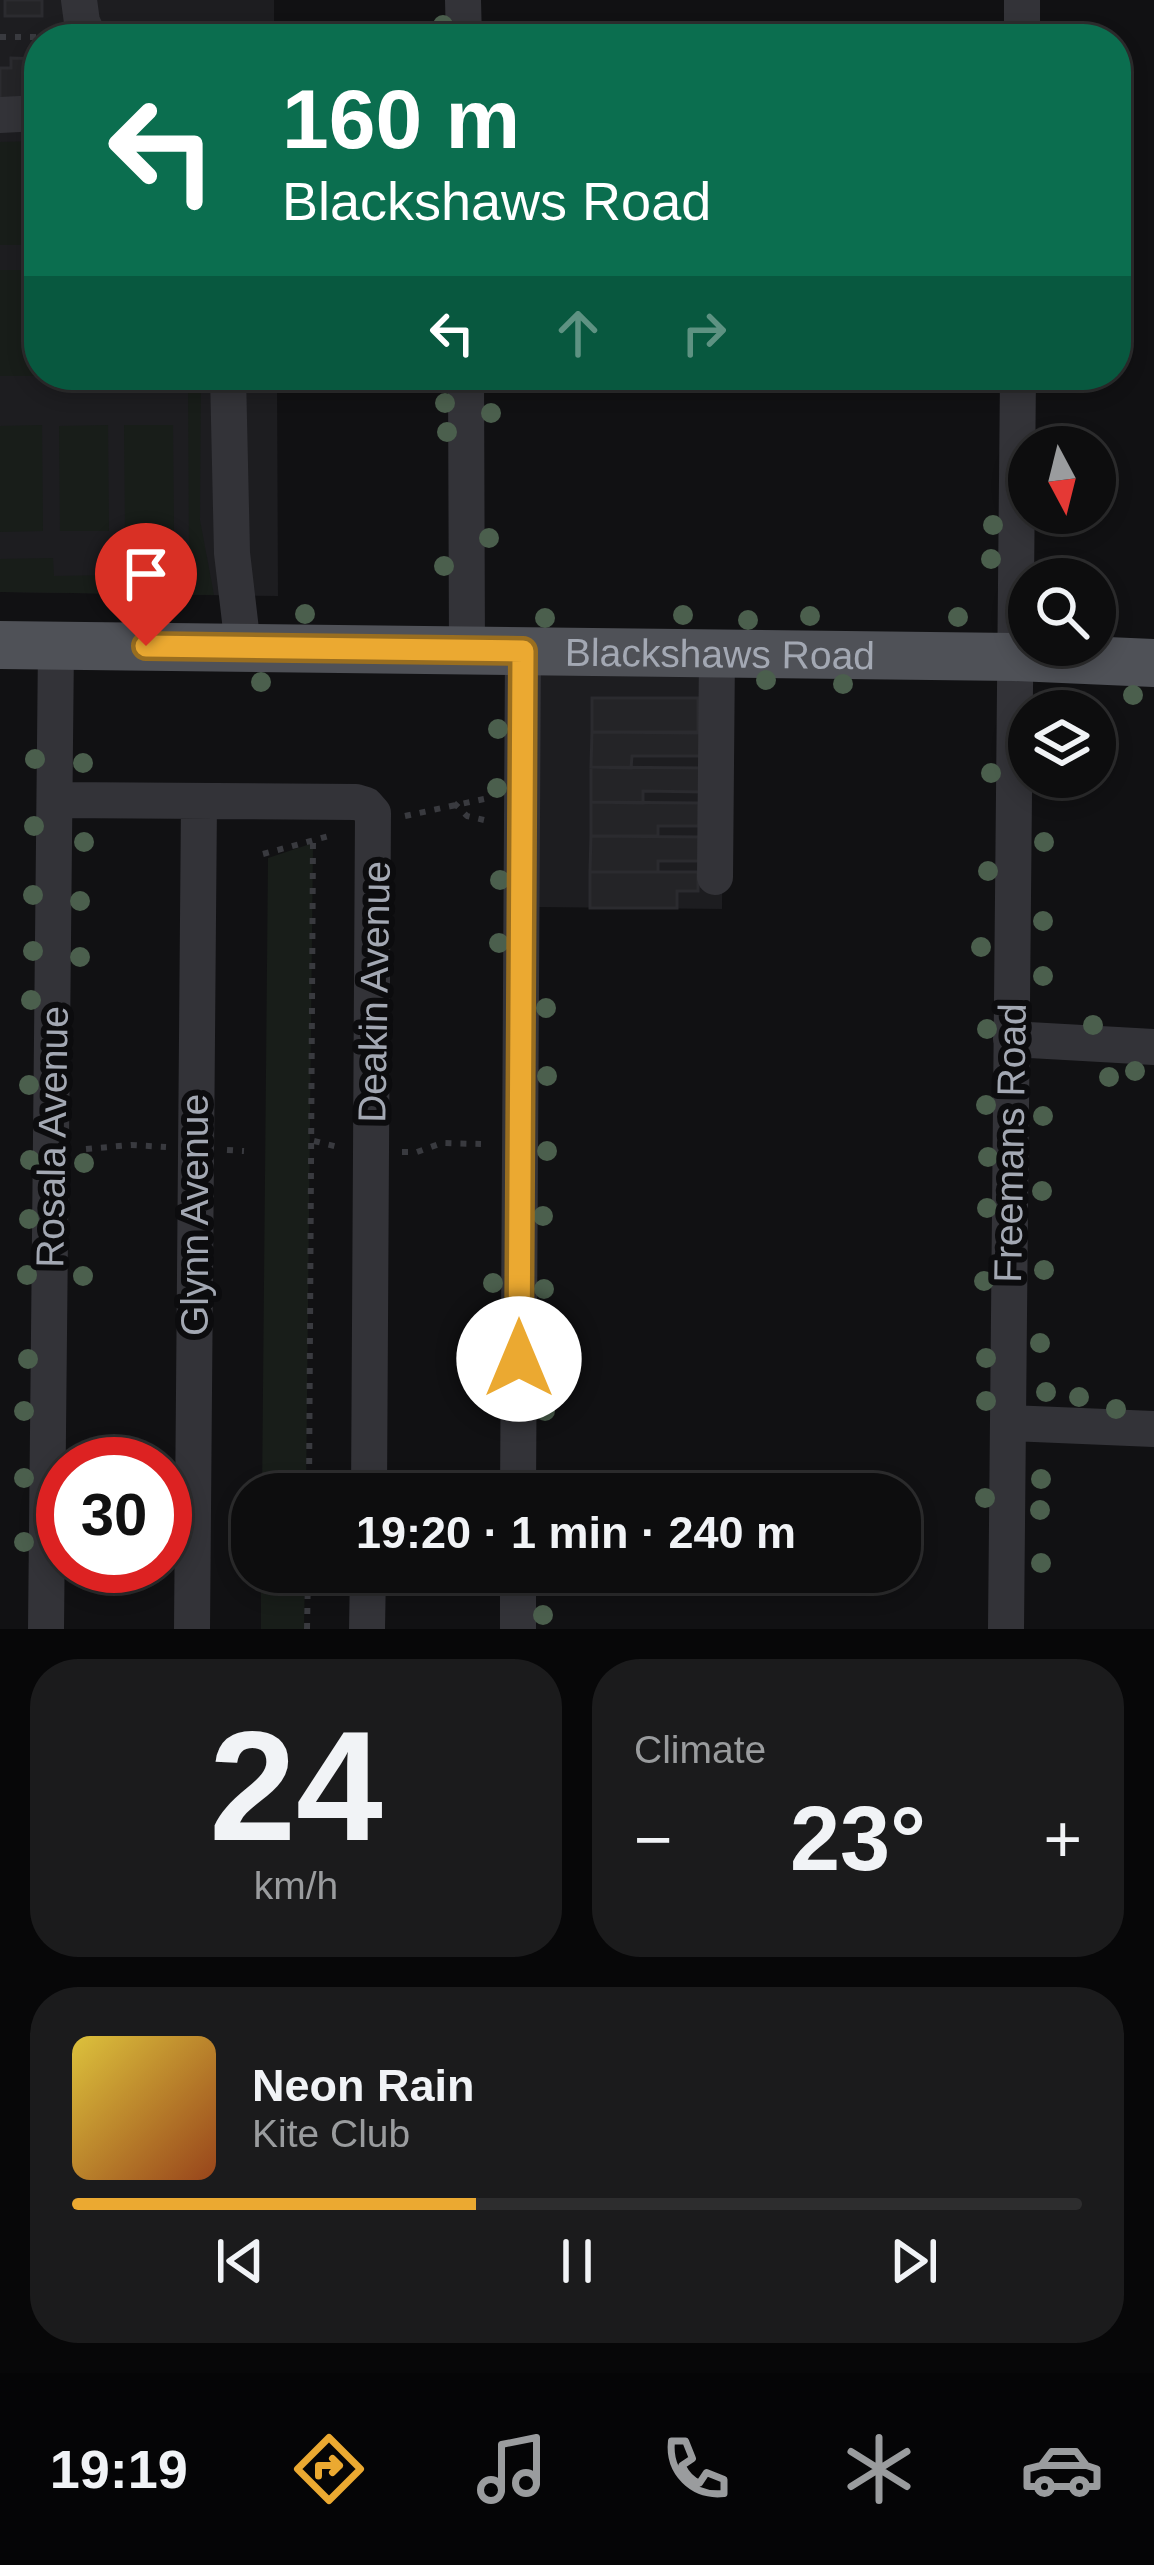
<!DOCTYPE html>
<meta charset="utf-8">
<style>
body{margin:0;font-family:Helvetica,sans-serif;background:#1b1b1c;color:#f1f3f6;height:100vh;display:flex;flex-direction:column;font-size:45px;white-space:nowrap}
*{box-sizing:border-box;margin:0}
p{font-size:39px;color:#9a9c9e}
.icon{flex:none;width:66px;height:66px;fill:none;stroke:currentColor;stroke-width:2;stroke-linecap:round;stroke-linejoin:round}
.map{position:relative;height:1629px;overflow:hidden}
.drawer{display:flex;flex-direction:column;gap:30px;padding:30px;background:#070708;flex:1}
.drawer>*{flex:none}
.banner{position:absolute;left:24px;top:24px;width:1107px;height:366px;border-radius:48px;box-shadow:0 6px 18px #0003,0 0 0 3px #2d2d2e;background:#0b6e4f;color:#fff;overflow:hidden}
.needle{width:78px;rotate:173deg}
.tools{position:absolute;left:1008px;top:426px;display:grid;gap:24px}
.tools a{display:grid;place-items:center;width:108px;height:108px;border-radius:50%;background:#0d0d0e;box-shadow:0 6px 18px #0003,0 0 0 3px #2d2d2e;font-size:60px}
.speed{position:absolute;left:36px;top:1437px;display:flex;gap:24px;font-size:60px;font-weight:700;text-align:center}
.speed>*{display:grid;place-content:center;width:156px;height:156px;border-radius:50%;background:#0d0d0e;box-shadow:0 6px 18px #0003,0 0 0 3px #2d2d2e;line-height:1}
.speed .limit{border:18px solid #d22;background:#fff;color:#111}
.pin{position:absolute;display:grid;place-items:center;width:102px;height:102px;color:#fff;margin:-123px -51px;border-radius:50% 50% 50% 0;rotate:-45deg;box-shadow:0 0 12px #0007}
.pin .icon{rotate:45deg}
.me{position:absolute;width:132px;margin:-66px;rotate:0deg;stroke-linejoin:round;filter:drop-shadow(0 0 9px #0008)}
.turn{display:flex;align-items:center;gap:42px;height:252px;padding:0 60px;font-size:54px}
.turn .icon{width:156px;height:156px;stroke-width:2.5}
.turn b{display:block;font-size:84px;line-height:102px}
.lanes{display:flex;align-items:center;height:114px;padding:0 60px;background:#0003;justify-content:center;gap:60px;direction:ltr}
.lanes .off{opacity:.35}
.big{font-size:90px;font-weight:700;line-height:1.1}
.drawer .widget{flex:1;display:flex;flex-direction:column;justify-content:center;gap:18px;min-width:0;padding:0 42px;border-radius:48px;background:#1b1b1c}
.drawer .dial{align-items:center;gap:0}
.dial b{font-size:156px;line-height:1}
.song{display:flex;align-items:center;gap:36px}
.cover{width:144px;height:144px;border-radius:18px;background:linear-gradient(135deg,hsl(50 70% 55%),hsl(20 70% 35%))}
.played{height:12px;border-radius:6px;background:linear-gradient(90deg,#eba931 40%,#2d2d2e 40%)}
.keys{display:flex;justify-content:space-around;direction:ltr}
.heat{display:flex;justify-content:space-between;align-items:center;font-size:66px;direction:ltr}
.drawer .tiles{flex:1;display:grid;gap:30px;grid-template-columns:1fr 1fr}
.widget:last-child{grid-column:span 2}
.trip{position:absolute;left:231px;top:1473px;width:690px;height:120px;border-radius:48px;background:#0d0d0e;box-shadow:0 6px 18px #0003,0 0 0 3px #2d2d2e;font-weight:700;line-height:120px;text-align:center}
.tab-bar{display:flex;height:192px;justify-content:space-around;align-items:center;background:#050506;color:#9a9c9e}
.tab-bar .icon{width:84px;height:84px}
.tab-bar .active{color:#eba931}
.tab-bar b{font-size:54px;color:#f1f3f6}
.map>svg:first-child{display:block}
.built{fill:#1d1d20}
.green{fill:#181d19}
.building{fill:#242427;stroke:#2b2b2f;stroke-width:3}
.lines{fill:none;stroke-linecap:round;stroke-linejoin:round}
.path{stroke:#393a3f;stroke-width:6;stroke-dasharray:6 9;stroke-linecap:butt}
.minor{stroke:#333338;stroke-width:36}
.major{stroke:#4f5157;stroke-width:48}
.tree{fill:#4b5f4d}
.route-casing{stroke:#996e20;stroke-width:30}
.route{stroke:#eba931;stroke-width:21}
.labels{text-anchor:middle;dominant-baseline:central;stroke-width:12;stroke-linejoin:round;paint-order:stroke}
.street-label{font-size:39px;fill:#a3a8b3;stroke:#0c0c0e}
</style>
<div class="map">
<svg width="1154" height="1629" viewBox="0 0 1154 1629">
<rect width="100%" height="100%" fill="#111113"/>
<path class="built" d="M0 0H274V39H39V375H277L278 596 0 592Z
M539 673 724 674 722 909 538 907Z"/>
<path class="green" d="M39 141V245H0V142Z
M0 270H39L42 376H0Z
M188 375H201L200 520 214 595 0 592V559L53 558 54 576 116 575 117 557 189 556Z
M42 425 43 531 0 532V426Z
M108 425 109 531H60L59 426Z
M124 425H173L174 530 125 531Z
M313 843 306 1494H262L268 858Z
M261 1572H305L304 1629H261Z"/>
<path class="building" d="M5 0H42V16H5Z
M11 58 39 59V103H0V68H11Z
M592 698H698V732H592Z
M592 732 705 733V756H632L631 768 591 767Z
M591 767 703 768V792L643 791V803L591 802Z
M591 802 699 803V826H658V836H591Z
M591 836 699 837V861H658V872H590Z
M590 872H698V891H677V908H590Z"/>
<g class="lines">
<path class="path" d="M0 37H52
M454 803 467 816 484 820
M405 816 484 799
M263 854 329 836
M314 1141 342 1148
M86 1149 131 1145 166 1147
M227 1150 244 1151
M402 1152H417L442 1143 481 1144
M309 1494 313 840
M307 1629 308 1572"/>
<path class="minor" d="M79 0 82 22 90 39
M463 0 464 39
M1022 39V0
M0 115 39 113
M228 375 232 553 243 647
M466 375 467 650
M55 800 356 802 366 805 373 813 369 1494
M715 877 717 653
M1011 1039 1154 1047
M1008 1423 1154 1429
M518 1494 523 651
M46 1629 56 645
M192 1629 199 801
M367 1629 368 1572
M518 1629V1572
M1006 1629 1018 375"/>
<path class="major" id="s1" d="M0 645 1015 657 1154 663"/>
</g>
<g class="tree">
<circle cx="443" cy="25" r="10"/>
<circle cx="445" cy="403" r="10"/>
<circle cx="491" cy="413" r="10"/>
<circle cx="447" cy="432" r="10"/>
<circle cx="993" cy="525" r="10"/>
<circle cx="489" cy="538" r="10"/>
<circle cx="991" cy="559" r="10"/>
<circle cx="444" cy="566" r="10"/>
<circle cx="305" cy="614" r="10"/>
<circle cx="683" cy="615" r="10"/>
<circle cx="810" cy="616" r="10"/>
<circle cx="958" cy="617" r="10"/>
<circle cx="545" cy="618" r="10"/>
<circle cx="748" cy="620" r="10"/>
<circle cx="766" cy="680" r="10"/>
<circle cx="261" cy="682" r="10"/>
<circle cx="843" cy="684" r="10"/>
<circle cx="1133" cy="695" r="10"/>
<circle cx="498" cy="729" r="10"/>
<circle cx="35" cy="759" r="10"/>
<circle cx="83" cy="763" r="10"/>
<circle cx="991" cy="773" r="10"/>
<circle cx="497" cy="788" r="10"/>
<circle cx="34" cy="826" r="10"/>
<circle cx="84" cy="842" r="10"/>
<circle cx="1044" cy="842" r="10"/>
<circle cx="988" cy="871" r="10"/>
<circle cx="500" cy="880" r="10"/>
<circle cx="33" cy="895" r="10"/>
<circle cx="80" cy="901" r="10"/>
<circle cx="1043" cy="921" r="10"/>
<circle cx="499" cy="943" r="10"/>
<circle cx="981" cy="947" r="10"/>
<circle cx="33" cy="951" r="10"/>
<circle cx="80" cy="957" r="10"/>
<circle cx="1043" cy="976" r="10"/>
<circle cx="31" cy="1000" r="10"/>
<circle cx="546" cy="1008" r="10"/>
<circle cx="1093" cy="1025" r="10"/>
<circle cx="987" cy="1029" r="10"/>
<circle cx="1135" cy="1071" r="10"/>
<circle cx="547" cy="1076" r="10"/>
<circle cx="1109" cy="1077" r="10"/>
<circle cx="29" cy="1085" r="10"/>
<circle cx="986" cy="1105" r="10"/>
<circle cx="1043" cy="1116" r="10"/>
<circle cx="547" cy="1151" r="10"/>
<circle cx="988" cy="1157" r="10"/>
<circle cx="30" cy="1160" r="10"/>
<circle cx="84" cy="1163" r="10"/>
<circle cx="1042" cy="1191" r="10"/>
<circle cx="987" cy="1208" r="10"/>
<circle cx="543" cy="1216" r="10"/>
<circle cx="29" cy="1219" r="10"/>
<circle cx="1044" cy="1270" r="10"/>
<circle cx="27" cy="1275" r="10"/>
<circle cx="83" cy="1276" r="10"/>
<circle cx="984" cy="1281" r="10"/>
<circle cx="493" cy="1283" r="10"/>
<circle cx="544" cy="1289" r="10"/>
<circle cx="543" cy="1342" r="10"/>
<circle cx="1040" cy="1343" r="10"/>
<circle cx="495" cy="1355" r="10"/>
<circle cx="986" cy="1358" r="10"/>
<circle cx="28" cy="1359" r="10"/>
<circle cx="1046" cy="1392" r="10"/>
<circle cx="1079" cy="1397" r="10"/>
<circle cx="986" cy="1401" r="10"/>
<circle cx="1116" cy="1409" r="10"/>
<circle cx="24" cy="1411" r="10"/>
<circle cx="545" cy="1411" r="10"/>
<circle cx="24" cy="1478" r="10"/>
<circle cx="1041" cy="1479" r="10"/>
<circle cx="985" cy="1498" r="10"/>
<circle cx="1040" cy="1510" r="10"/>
<circle cx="24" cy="1542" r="10"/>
<circle cx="1041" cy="1563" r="10"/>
<circle cx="543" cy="1615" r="10"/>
</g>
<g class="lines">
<defs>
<path id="route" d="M146 646 523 651 519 1359"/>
</defs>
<use href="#route" class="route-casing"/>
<use href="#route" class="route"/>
</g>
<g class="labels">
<g class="street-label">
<text stroke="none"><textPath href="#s1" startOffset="720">Blackshaws Road</textPath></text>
<text transform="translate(374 992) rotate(-89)">Deakin Avenue</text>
<text transform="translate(52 1137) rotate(-89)">Rosala Avenue</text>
<text transform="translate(1010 1143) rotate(-89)">Freemans Road</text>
<text transform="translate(194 1215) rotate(-90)">Glynn Avenue</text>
</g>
</g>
</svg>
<div class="tools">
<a><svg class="needle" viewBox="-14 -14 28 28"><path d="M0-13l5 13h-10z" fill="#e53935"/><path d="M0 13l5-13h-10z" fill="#9a9c9e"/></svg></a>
<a><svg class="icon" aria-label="search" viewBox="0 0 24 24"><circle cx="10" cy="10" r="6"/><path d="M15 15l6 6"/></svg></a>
<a><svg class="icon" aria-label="layers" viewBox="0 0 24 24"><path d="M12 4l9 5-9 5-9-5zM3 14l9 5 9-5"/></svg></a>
</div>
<div class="speed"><div class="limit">30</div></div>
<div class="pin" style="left:146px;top:646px;background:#d93025"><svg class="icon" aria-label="arrive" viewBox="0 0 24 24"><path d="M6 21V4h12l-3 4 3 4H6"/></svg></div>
<svg class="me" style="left:519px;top:1359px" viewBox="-20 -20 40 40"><circle r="19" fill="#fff"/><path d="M0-13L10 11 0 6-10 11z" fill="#eba931"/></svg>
<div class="trip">19:20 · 1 min · 240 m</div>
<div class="banner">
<div class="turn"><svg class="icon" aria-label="left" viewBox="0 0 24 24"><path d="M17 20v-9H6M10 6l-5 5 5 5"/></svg><div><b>160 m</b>Blackshaws Road</div></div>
<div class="lanes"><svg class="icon" aria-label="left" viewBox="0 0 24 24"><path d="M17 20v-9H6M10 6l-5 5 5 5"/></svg><svg class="icon off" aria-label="ahead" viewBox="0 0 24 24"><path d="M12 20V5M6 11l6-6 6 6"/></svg><svg class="icon off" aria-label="right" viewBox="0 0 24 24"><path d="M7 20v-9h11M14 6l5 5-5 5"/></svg></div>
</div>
</div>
<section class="drawer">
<div class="tiles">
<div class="widget dial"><b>24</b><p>km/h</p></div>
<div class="widget"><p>Climate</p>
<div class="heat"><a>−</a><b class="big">23°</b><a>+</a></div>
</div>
<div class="widget">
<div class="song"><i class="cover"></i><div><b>Neon Rain</b><p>Kite Club</p></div></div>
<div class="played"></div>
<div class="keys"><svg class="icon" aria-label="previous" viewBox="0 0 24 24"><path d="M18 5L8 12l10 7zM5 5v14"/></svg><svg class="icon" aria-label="pause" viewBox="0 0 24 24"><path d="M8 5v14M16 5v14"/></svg><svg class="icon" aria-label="next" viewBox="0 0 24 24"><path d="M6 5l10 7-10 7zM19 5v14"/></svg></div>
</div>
</div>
</section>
<nav class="tab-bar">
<b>19:19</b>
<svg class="icon active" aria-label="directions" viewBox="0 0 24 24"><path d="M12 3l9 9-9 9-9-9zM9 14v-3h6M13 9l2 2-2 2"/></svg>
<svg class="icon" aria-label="music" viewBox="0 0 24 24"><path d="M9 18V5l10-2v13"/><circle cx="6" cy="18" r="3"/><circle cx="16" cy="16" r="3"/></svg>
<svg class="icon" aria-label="phone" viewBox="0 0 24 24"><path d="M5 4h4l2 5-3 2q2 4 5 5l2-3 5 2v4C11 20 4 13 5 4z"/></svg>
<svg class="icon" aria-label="climate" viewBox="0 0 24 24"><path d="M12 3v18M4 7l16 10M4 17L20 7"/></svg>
<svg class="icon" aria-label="car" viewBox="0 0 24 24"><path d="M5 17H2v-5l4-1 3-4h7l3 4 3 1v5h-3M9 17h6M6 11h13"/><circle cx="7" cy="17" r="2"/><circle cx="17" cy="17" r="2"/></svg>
</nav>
